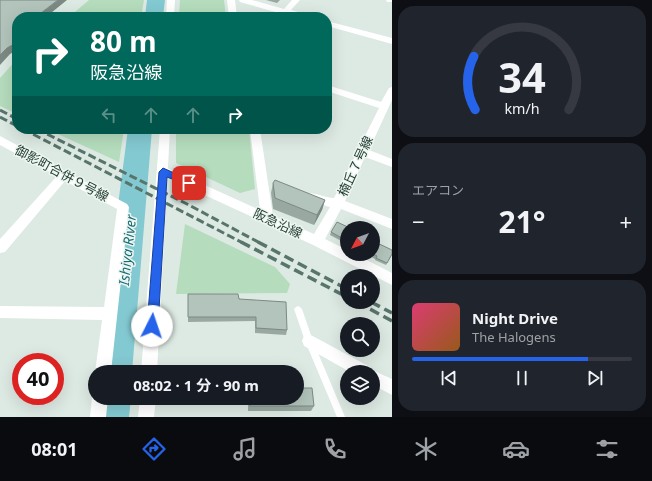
<!DOCTYPE html>
<html lang="ja">
<meta charset="utf-8">
<style>
body{margin:0;font-family:"Noto Sans","Noto Sans JP",sans-serif;background:#20242c;color:#f1f3f6;height:100vh;display:flex;flex-direction:column;font-size:15px;white-space:nowrap}
*{box-sizing:border-box;margin:0}
p{font-size:13px;color:#9ea1a6}
.icon{flex:none;width:22px;height:22px;fill:none;stroke:currentColor;stroke-width:2;stroke-linecap:round;stroke-linejoin:round}
.map{position:relative;flex:1;overflow:hidden}
.panel{display:flex;flex-direction:column;gap:6px;padding:6px;background:#0d0f14;width:260px}
.panel>*{flex:none}
.top-card{position:absolute;left:12px;top:12px;width:320px;height:122px;border-radius:16px;box-shadow:0 4px 16px #0002;background:#00695c;color:#fff;overflow:hidden}
.needle{width:26px;rotate:229deg}
.tools{position:absolute;left:340px;top:221px;display:grid;gap:8px}
.tools a{display:grid;place-items:center;width:40px;height:40px;border-radius:50%;background:#171b24;box-shadow:0 4px 16px #0002;font-size:20px}
.speed{position:absolute;left:12px;top:353px;display:flex;gap:8px;font-size:20px;font-weight:700;text-align:center}
.speed>*{display:grid;place-content:center;width:52px;height:52px;border-radius:50%;background:#171b24;box-shadow:0 4px 16px #0002;line-height:1}
.speed .limit{border:6px solid #d22;background:#fff;color:#111}
.pin{position:absolute;display:grid;place-items:center;width:34px;height:34px;color:#fff;margin:-17px;border-radius:8px;box-shadow:0 2px 6px #0006}
.me{position:absolute;width:44px;margin:-22px;rotate:4deg;stroke-linejoin:round;filter:drop-shadow(0 0 3px #0008)}
.turn{display:flex;align-items:center;gap:14px;height:84px;padding:0 12px;font-size:18px}
.turn .icon{width:52px;height:52px;stroke-width:2.5}
.turn b{display:block;font-size:28px;line-height:34px}
.lanes{display:flex;align-items:center;height:38px;padding:0 12px;background:#0003;justify-content:center;gap:20px;direction:ltr}
.lanes .off{opacity:.35}
.big{font-size:30px;font-weight:700;line-height:1.1}
.panel .tile{flex:1;display:flex;flex-direction:column;justify-content:center;gap:6px;min-width:0;padding:0 14px;border-radius:16px;background:#20242c}
.panel .dial{align-items:center;gap:0}
.dial svg{height:104px;overflow:visible;fill:none;stroke:#363941;stroke-width:7;stroke-linecap:round;text-anchor:middle}
.dial text{fill:#f1f3f6;stroke:none}
.song{display:flex;align-items:center;gap:12px}
.cover{width:48px;height:48px;border-radius:6px;background:linear-gradient(135deg,hsl(340 70% 55%),hsl(30 70% 35%))}
.played{height:4px;border-radius:2px;background:linear-gradient(90deg,#2563eb 80%,#363941 80%)}
.keys{display:flex;justify-content:space-around;direction:ltr}
.heat{display:flex;justify-content:space-between;align-items:center;font-size:22px;direction:ltr}
.trip{position:absolute;left:88px;top:365px;width:216px;height:40px;border-radius:20px;background:#171b24;box-shadow:0 4px 16px #0002;font-weight:700;line-height:40px;text-align:center}
.tab-bar{display:flex;height:64px;justify-content:space-around;align-items:center;background:#090b0e;color:#9ea1a6}
.tab-bar .icon{width:28px;height:28px}
.tab-bar .on{color:#2563eb}
.tab-bar b{font-size:18px;color:#f1f3f6}
main{display:flex;flex:1;min-height:0}
.map>svg:first-child{display:block}
.green{fill:#b5dcbd}
.lines{fill:none;stroke-linecap:round;stroke-linejoin:round}
.river{fill:#83c9d1;fill-rule:evenodd}
.service{fill:#fff;fill-rule:evenodd}
.minor{fill:#fff;fill-rule:evenodd}
.tertiary{fill:#fff;fill-rule:evenodd}
.rail-far1{stroke:#58756c;stroke-width:3;stroke-dasharray:8 3.5;stroke-linecap:butt}
.rail{stroke:#58756c;stroke-width:3.5;stroke-dasharray:10 5;stroke-linecap:butt}
.wall{fill:#99a9a2}
.shaded-wall{fill:#7d8984}
.building{fill:#b2c4bc;stroke:#7d8984}
.route{fill:#2563eb;stroke:#184099}
.labels{text-anchor:middle;dominant-baseline:central;stroke-width:3;stroke-linejoin:round;paint-order:stroke}
.street-label{font-size:13px;fill:#1f3930;stroke:#edf6f1}
.water-label{font-size:14px;font-style:italic;fill:#196b75;stroke:#edf6f1}
</style>
<main>
<div class="map">
<svg width="392" height="417" viewBox="0 0 392 417">
<rect width="100%" height="100%" fill="#dde9e3"/>
<path class="green" d="M89 0H144L141 17H69Z
M180 0H224L226 17H179Z
M17 59V114L0 106V78Z
M47 129H124L119 162 49 130Z
M176 129H249L255 189 240 193 176 163Z
M185 224 275 267 290 284 287 293 176 294Z"/>
<g class="lines">
<path class="river" d="M147 0H165L163 17H145Z
M128 129H152L132 372H96Z
M95 394V398H131L129 417H91Z"/>
<path class="service" d="M298 306 300 307 302 309 313 341 345 417H337L305 341 294 309 296 307Z"/>
<path class="minor" d="M227 0H235L237 17H229Z
M239 0H252L284 9 292 0H300L291 10 309 15 310 17C286 17 263 8 240 2Z
M386 0H392V2H387Z
M327 21 392 38V44L327 26Z
M327 85 381 102 389 88 392 87V100L369 150 392 159V167L365 157 345 201 392 219V229L341 209 325 239 347 250V254H355L392 273V285L313 245 159 174 157 171 159 168H167L260 210 250 129H260L273 216 314 234 330 207 305 200 303 197 305 194C313 191 325 198 334 198L379 108 327 91Z
M0 136 127 204 129 207 111 372H95L102 320 0 318V306L104 307 117 209 65 181 5 252 0 253V239L57 176 0 145Z
M309 334 370 367 372 370 392 379V395L373 385V372H350L304 346 302 341 304 336Z
M94 392 95 398H108L106 417H90L92 398Z"/>
<path class="tertiary" d="M167 0H175L174 17H166Z
M160 129H170L157 372H141Z
M140 398H156L154 417H138Z"/>
<path class="rail-far1" d="M0 110 17 119
M0 117 17 126
M23 129 243 243
M37 129 187 204 260 243"/>
<path class="rail" d="M241 242 347 297
M258 242 347 289
M357 302 392 321
M371 302 392 313"/>
</g>
<path class="wall" d="M266 0H280L277 3Z
M273 183 325 200 322 210 314 225 273 209 271 193Z
M347 228V244L330 235 331 232Z
M373 241 392 255 386 265 375 260V259L366 254H373Z
M188 294 239 299 287 330 286 335 255 333V321L188 322Z
M300 388 314 406 311 411H248V402H187V398H297Z"/>
<path class="shaded-wall" d="M58 0H67L46 17H37V16Z
M17 41V50L10 54 0 65V55L7 48Z
M325 200 322 210 314 225 317 215Z"/>
<path class="building" d="M0 0H58L37 16 39 17H17V41L16 43 7 48 0 55Z
M275 180 325 200 317 215 275 198 273 183Z
M337 222 350 228H347V241L331 232Z
M373 239H374L373 241 392 250V254L387 263 376 258 377 256 373 254Z
M188 294H238L239 299 286 302 287 330 256 328V317H188Z
M187 367H247V372H187Z
M297 375H299L300 388H312L314 406H250L249 398H297Z"/>
<path class="route" d="M163 168 192 181 193 183 189 186 167 177 158 326 156 329 152 331 149 329 147 326 159 172Z"/>
<g class="labels">
<g class="street-label">
<text transform="translate(355 166) rotate(-65)">楠丘７号線</text>
<text transform="translate(62 173) rotate(28)">御影町合併９号線</text>
<text transform="translate(278 223) rotate(25)">阪急沿線</text>
</g>
<g class="water-label">
<text transform="translate(127 250) rotate(-84)">Ishiya River</text>
</g>
</g>
</svg>
<div class="tools">
<a><svg class="needle" viewBox="-14 -14 28 28"><path d="M0-13l5 13h-10z" fill="#e53935"/><path d="M0 13l5-13h-10z" fill="#9ea1a6"/></svg></a>
<a><svg class="icon" aria-label="sound" viewBox="0 0 24 24"><path d="M4 9h4l5-4v14l-5-4H4zM17 9q2 3 0 6"/></svg></a>
<a><svg class="icon" aria-label="search" viewBox="0 0 24 24"><circle cx="10" cy="10" r="6"/><path d="M15 15l6 6"/></svg></a>
<a><svg class="icon" aria-label="layers" viewBox="0 0 24 24"><path d="M12 4l9 5-9 5-9-5zM3 14l9 5 9-5"/></svg></a>
</div>
<div class="speed"><div class="limit">40</div></div>
<div class="pin" style="left:189px;top:183px;background:#d93025"><svg class="icon" aria-label="arrive" viewBox="0 0 24 24"><path d="M6 21V4h12l-3 4 3 4H6"/></svg></div>
<svg class="me" style="left:152px;top:326px" viewBox="-20 -20 40 40"><circle r="19" fill="#fff"/><path d="M0-13L10 11 0 6-10 11z" fill="#2563eb"/></svg>
<div class="trip">08:02 · 1 分 · 90 m</div>
<div class="top-card">
<div class="turn"><svg class="icon" aria-label="right" viewBox="0 0 24 24"><path d="M7 20v-9h11M14 6l5 5-5 5"/></svg><div><b>80 m</b>阪急沿線</div></div>
<div class="lanes"><svg class="icon off" aria-label="left" viewBox="0 0 24 24"><path d="M17 20v-9H6M10 6l-5 5 5 5"/></svg><svg class="icon off" aria-label="ahead" viewBox="0 0 24 24"><path d="M12 20V5M6 11l6-6 6 6"/></svg><svg class="icon off" aria-label="ahead" viewBox="0 0 24 24"><path d="M12 20V5M6 11l6-6 6 6"/></svg><svg class="icon" aria-label="right" viewBox="0 0 24 24"><path d="M7 20v-9h11M14 6l5 5-5 5"/></svg></div>
</div>
</div>
<section class="panel">
<div class="tile dial"><svg viewBox="0 0 100 80">
<path d="M14 69A42 42 0 1 1 86 69"/>
<path d="M14 69A42 42 0 0 1 13 28" stroke="#2563eb"/>
<text x="50" y="56" font-size="32" font-weight="700">34</text>
<text x="50" y="72" font-size="11">km/h</text>
</svg></div>
<div class="tile"><p>エアコン</p>
<div class="heat"><a>−</a><b class="big">21°</b><a>+</a></div>
</div>
<div class="tile">
<div class="song"><i class="cover"></i><div><b>Night Drive</b><p>The Halogens</p></div></div>
<div class="played"></div>
<div class="keys"><svg class="icon" aria-label="previous" viewBox="0 0 24 24"><path d="M18 5L8 12l10 7zM5 5v14"/></svg><svg class="icon" aria-label="pause" viewBox="0 0 24 24"><path d="M8 5v14M16 5v14"/></svg><svg class="icon" aria-label="next" viewBox="0 0 24 24"><path d="M6 5l10 7-10 7zM19 5v14"/></svg></div>
</div>
</section>
</main>
<nav class="tab-bar">
<b>08:01</b>
<svg class="icon on" aria-label="directions" viewBox="0 0 24 24"><path d="M12 3l9 9-9 9-9-9zM9 14v-3h6M13 9l2 2-2 2"/></svg>
<svg class="icon" aria-label="music" viewBox="0 0 24 24"><path d="M9 18V5l10-2v13"/><circle cx="6" cy="18" r="3"/><circle cx="16" cy="16" r="3"/></svg>
<svg class="icon" aria-label="phone" viewBox="0 0 24 24"><path d="M5 4h4l2 5-3 2q2 4 5 5l2-3 5 2v4C11 20 4 13 5 4z"/></svg>
<svg class="icon" aria-label="climate" viewBox="0 0 24 24"><path d="M12 3v18M4 7l16 10M4 17L20 7"/></svg>
<svg class="icon" aria-label="car" viewBox="0 0 24 24"><path d="M5 17H2v-5l4-1 3-4h7l3 4 3 1v5h-3M9 17h6M6 11h13"/><circle cx="7" cy="17" r="2"/><circle cx="17" cy="17" r="2"/></svg>
<svg class="icon" aria-label="filters" viewBox="0 0 24 24"><path d="M4 7h16M4 17h16"/><circle cx="9" cy="7" r="2"/><circle cx="15" cy="17" r="2"/></svg>
</nav>
